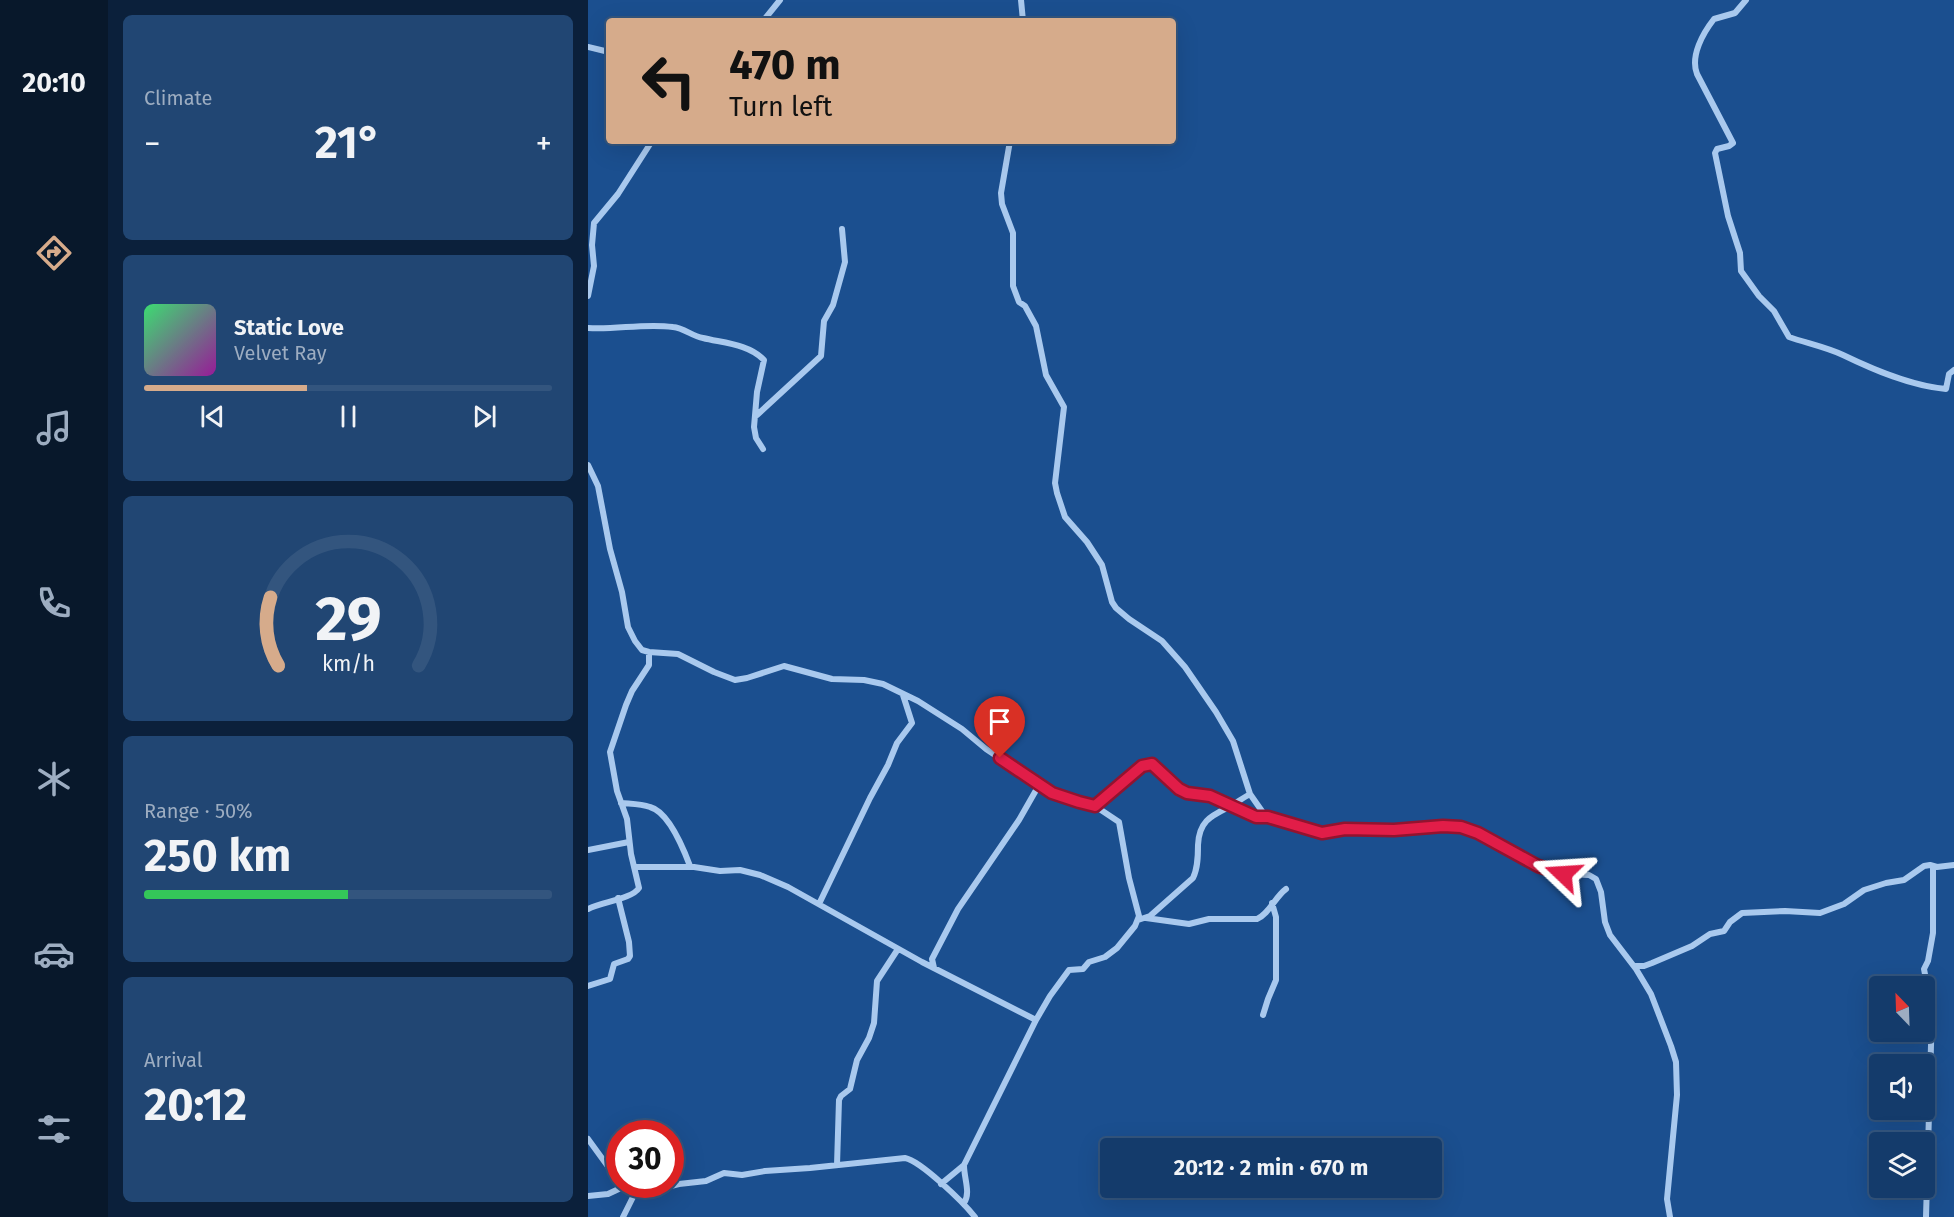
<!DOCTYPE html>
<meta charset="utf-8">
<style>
body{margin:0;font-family:"Fira Sans",sans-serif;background:#214673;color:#f1f3f6;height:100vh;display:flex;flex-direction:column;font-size:22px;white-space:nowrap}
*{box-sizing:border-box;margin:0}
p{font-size:20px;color:#9dadc1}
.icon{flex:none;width:33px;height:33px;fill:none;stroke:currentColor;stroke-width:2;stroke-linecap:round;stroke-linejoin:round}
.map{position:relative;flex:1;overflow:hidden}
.details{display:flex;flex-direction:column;gap:15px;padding:15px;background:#0b203b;width:480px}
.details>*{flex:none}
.banner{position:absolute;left:18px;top:18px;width:570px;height:126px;border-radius:6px;box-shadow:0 6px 24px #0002,0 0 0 2px #33557e;background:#d6ab8b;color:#111;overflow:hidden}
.needle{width:39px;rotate:337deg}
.tools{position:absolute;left:1281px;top:976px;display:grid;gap:12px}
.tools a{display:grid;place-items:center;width:66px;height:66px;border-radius:6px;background:#143b6b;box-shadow:0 6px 24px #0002,0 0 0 2px #33557e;font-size:30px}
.speed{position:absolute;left:18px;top:1120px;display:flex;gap:12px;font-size:30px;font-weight:700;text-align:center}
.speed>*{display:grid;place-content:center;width:78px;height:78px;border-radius:50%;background:#143b6b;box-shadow:0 6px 24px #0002,0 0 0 2px #33557e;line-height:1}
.speed .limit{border:9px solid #d22;background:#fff;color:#111}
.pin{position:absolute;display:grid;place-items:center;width:51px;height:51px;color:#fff;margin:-62px -26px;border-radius:50% 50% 50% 0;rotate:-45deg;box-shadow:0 0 6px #0007}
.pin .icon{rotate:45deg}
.me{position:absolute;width:66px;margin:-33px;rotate:290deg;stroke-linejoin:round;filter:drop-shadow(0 0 4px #0008)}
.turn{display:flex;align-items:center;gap:21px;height:126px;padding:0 24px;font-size:27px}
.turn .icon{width:78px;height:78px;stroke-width:2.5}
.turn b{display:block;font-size:42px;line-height:51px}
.big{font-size:45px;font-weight:700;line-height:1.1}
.details .widget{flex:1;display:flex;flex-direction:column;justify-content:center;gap:9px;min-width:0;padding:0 21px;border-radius:9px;background:#214673}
.details .dial{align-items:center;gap:0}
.dial svg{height:156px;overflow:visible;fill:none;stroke:#33557e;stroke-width:7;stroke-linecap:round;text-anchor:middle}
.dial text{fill:#f1f3f6;stroke:none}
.song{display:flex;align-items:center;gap:18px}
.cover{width:72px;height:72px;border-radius:9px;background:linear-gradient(135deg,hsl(140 70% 55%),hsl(300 70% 35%))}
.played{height:6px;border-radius:3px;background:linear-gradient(90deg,#d6ab8b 40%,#33557e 40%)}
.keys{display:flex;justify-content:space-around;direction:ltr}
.heat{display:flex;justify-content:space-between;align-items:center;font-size:33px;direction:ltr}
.charge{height:9px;border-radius:4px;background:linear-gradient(90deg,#34c759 50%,#33557e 0)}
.trip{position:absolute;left:512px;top:1138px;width:342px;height:60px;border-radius:6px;background:#143b6b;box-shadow:0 6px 24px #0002,0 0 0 2px #33557e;font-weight:700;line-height:60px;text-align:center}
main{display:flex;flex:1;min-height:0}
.menu{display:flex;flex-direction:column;width:108px;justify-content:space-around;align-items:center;background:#08182b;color:#9dadc1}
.menu .icon{width:42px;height:42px}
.menu .active{color:#d6ab8b}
.menu b{font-size:27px;color:#f1f3f6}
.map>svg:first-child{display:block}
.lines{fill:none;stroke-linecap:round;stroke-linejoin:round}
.street{stroke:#a9c9ee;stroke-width:6}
.route-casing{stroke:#92132f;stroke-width:15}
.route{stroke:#e11d48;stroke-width:10}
</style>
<main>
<nav class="menu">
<b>20:10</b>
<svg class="icon active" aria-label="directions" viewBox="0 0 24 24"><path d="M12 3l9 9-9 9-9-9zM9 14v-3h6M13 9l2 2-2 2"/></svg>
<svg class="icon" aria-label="music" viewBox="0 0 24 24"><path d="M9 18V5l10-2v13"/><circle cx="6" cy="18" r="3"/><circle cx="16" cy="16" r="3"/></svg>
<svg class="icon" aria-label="phone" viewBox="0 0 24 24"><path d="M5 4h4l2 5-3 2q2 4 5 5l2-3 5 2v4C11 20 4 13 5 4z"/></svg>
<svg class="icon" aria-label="climate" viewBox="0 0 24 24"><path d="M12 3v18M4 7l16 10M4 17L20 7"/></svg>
<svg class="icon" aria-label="car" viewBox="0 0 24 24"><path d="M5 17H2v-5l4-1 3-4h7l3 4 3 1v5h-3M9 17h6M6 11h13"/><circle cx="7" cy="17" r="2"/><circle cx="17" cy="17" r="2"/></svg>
<svg class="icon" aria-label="filters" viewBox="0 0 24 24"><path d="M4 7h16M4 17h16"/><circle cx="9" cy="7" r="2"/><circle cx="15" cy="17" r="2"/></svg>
</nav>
<section class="details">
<div class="widget"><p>Climate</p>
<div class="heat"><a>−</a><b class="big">21°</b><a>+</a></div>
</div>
<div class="widget">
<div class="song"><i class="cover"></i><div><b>Static Love</b><p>Velvet Ray</p></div></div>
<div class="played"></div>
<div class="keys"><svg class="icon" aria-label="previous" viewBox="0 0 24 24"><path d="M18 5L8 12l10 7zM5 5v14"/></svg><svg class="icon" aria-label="pause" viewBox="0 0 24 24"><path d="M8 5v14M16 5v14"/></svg><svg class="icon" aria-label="next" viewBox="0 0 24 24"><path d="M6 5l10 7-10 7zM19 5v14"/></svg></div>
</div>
<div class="widget dial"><svg viewBox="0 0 100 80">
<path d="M14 69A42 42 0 1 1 86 69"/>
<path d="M14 69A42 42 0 0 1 10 34" stroke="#d6ab8b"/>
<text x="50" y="56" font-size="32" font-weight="700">29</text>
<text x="50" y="72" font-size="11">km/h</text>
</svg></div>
<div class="widget"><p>Range · 50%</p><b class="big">250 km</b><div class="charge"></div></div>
<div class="widget"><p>Arrival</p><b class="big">20:12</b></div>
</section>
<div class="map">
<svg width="1366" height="1217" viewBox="0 0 1366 1217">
<rect width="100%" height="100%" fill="#1b4f8f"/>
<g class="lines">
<path class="street" d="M433 0 435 21
M1158 0 1147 13 1126 19C1115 33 1102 56 1109 74L1145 143 1141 146 1129 149 1127 153 1140 216 1152 253 1153 271 1171 296 1186 311 1201 337C1218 343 1238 347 1255 355 1286 370 1323 386 1358 389L1361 374 1366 370
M175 21 192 0
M0 47 21 52
M422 141 413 193 414 204 425 233V286L431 302 437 306 448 326 458 375 476 407 467 483 469 493 477 517 499 542 514 565 524 602 528 608 541 619 574 641 597 667 628 712 645 741 662 794 676 814 687 820 734 833 757 829 790 831 829 830 855 826 873 827 890 833 950 866 975 874 1001 875 1008 879 1013 892 1017 922 1022 935 1048 969 1063 994 1083 1046 1088 1062 1089 1095 1079 1199 1082 1217
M0 296 6 266 4 245 6 223 30 194 64 141
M0 328C28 330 56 323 85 327 96 328 104 336 115 338 135 343 161 344 176 360L169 392 166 427 168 438 175 449
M169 415 233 356 236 321 245 305 257 262 254 229
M0 465 10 486 22 549 34 592 40 627 47 641 54 650 61 652 90 654 126 672 147 680 159 678 196 666 244 679 276 680 295 684 330 701 374 729 398 749 464 793 491 803 507 806 531 822 541 878 551 916 547 926 529 948 517 957 501 962 495 969 481 970 462 996 448 1020 376 1165C376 1179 383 1193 376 1203
M33 803C43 804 53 804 62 807 81 812 96 850 102 866
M507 806C523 792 541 770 561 763 573 766 579 782 590 788 600 794 611 793 622 796 638 802 664 820 680 817
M0 850 41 842
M46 867H106L132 871 152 870 172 875 200 887 334 962 448 1020
M231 904 282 798 300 765 309 743 324 723 315 695
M0 909C13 902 44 899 51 888L43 854 39 819 29 791 22 752 38 705 44 691 61 665V652
M558 918 601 924 621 919H669C681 914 687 897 698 889
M550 920 562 916 605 878C610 868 610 855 610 845 611 821 623 816 641 807 648 803 655 798 662 794
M1046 966H1056L1064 963 1104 946 1122 934 1136 931 1142 922 1154 913 1197 911 1232 913 1256 904 1276 890 1298 883 1316 880 1336 866 1342 865 1349 867 1366 865
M346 968 344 959 370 909 431 820 451 785
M0 986 22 979 26 964 40 959 42 956 41 942 30 898
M675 1015 680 999 688 980V917L684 903
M0 1139 32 1183
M249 1165 251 1100 253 1096 262 1089 269 1060 281 1038 286 1023 289 981 310 949
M353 1184 376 1165
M0 1196 20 1194 35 1187 47 1193H54L91 1184 118 1181 136 1173 154 1175 177 1171 222 1168 317 1158C333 1161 376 1203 387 1217
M35 1217 47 1193
M1338 1217 1344 1011 1336 969 1340 961 1345 933V867"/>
</g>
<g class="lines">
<defs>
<path id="route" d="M412 758 464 793 491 802 507 806 554 766 564 764 591 789 599 793 622 796 668 817H680L734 833 757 829 806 830 855 826 873 827 890 833 950 866 975 874"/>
</defs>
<use href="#route" class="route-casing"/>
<use href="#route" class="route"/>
</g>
</svg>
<div class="tools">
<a><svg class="needle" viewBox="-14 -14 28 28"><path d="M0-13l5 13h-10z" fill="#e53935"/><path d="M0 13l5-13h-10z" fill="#9dadc1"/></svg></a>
<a><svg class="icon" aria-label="sound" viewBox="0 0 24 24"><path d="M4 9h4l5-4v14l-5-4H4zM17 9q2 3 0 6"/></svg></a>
<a><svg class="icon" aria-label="layers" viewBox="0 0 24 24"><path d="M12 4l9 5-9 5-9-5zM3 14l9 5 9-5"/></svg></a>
</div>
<div class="speed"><div class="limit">30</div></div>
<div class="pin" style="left:412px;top:758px;background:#d93025"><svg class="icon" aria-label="arrive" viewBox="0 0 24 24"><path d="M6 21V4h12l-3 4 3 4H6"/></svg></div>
<svg class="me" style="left:975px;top:874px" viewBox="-20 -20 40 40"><path d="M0-17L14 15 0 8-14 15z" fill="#e11d48" stroke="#fff" stroke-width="4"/></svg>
<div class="trip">20:12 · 2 min · 670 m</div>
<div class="banner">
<div class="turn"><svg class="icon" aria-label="left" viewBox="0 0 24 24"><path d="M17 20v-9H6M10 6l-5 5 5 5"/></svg><div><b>470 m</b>Turn left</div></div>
</div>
</div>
</main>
